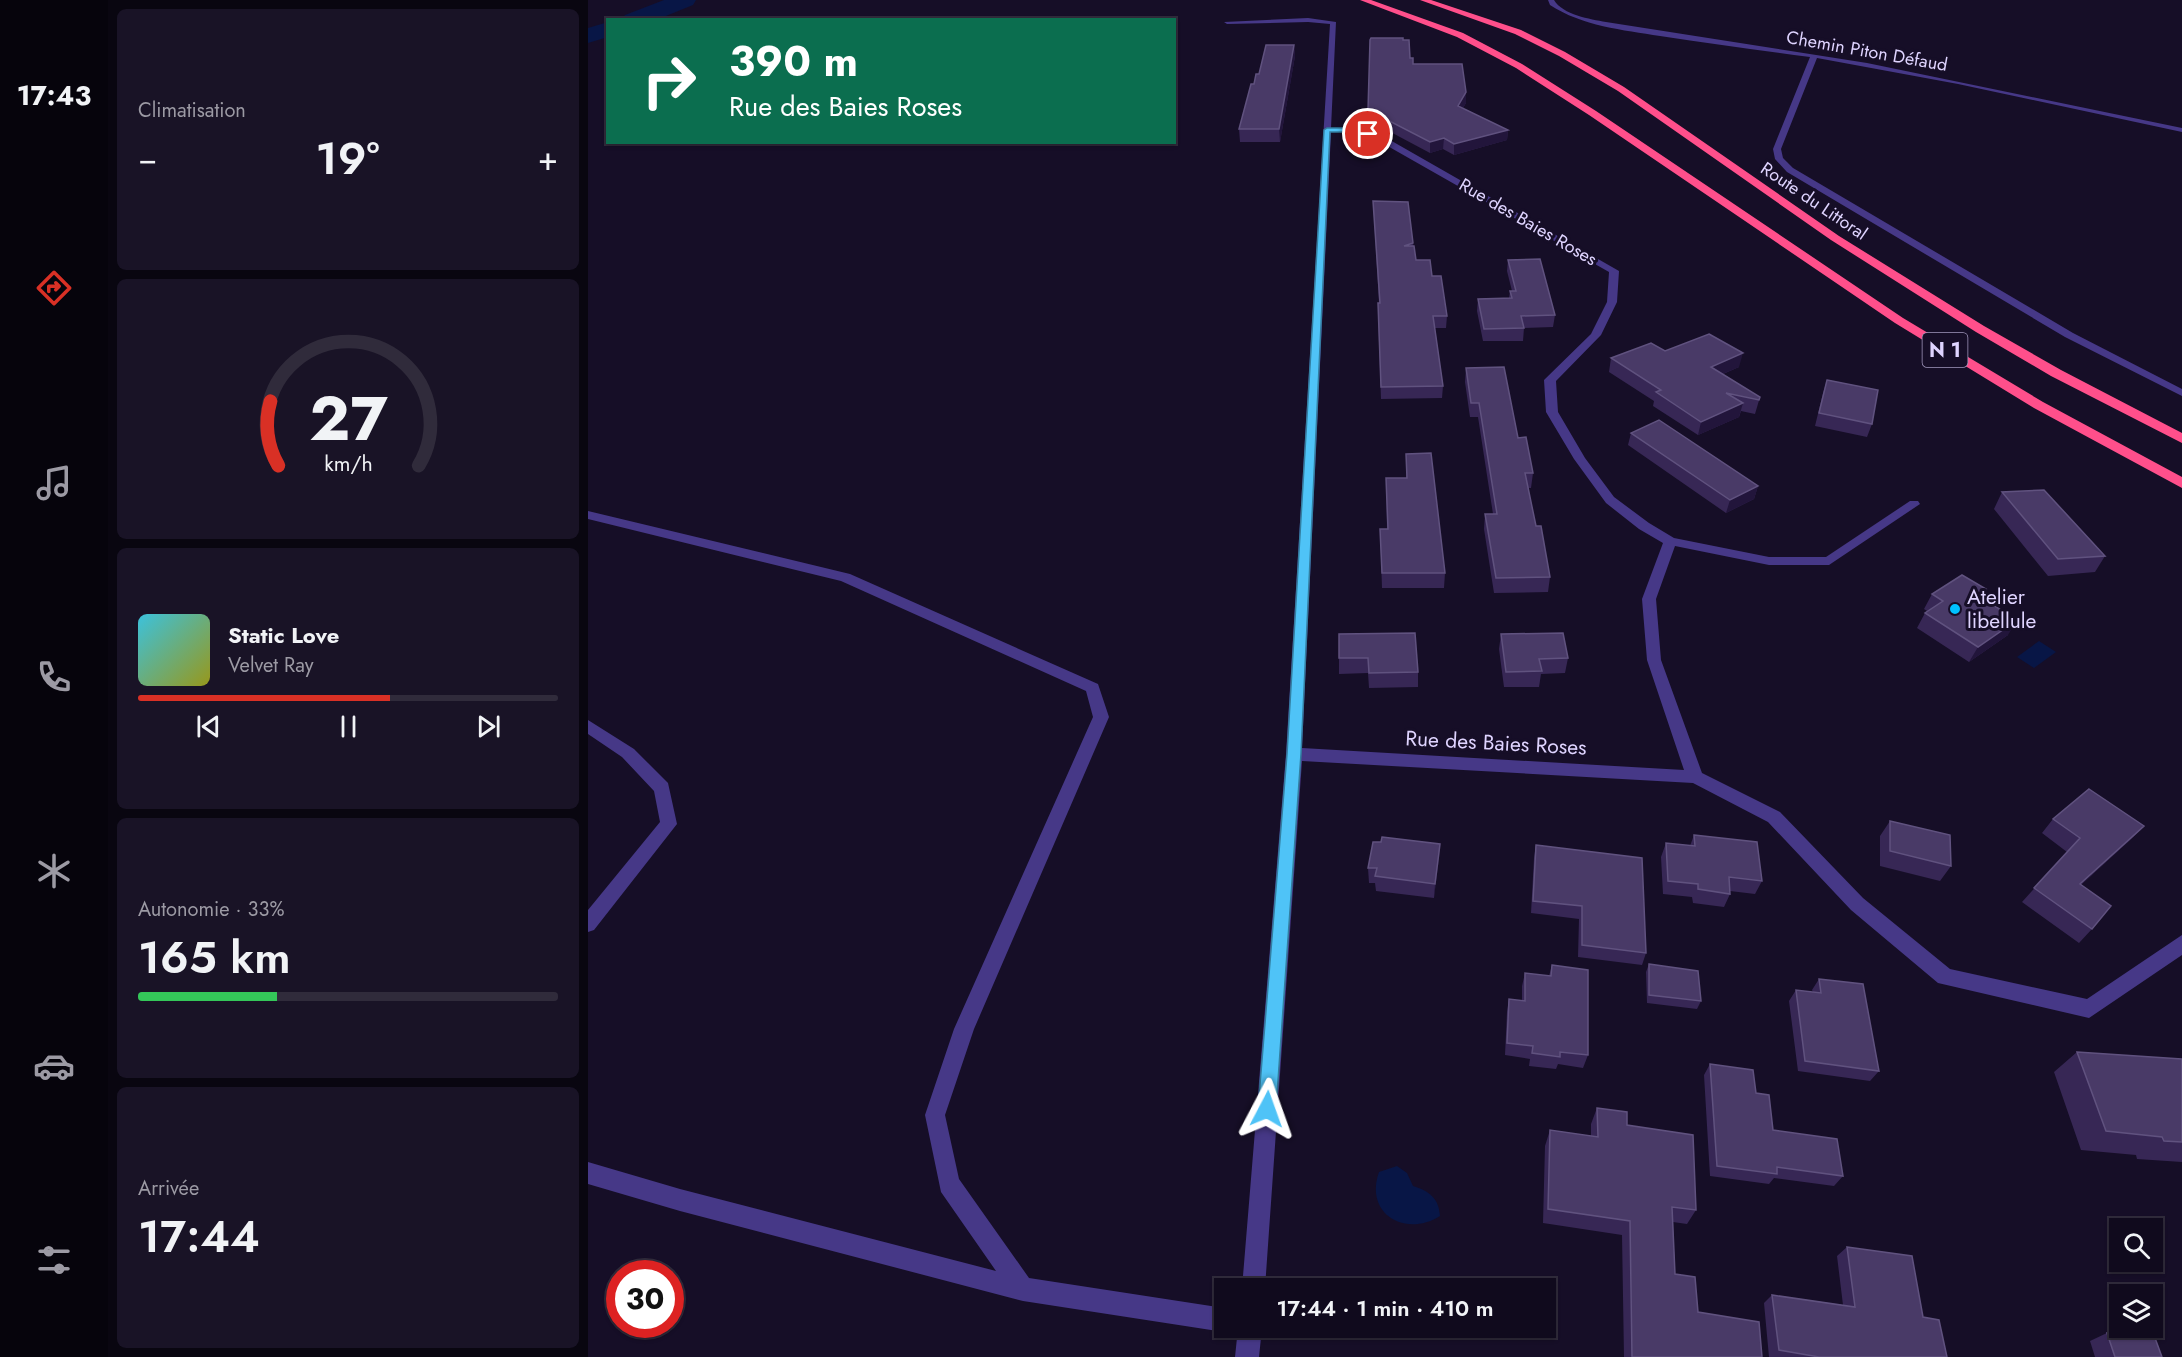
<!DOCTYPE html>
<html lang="fr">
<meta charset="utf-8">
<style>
body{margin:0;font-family:Jost,sans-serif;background:#191326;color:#f1f3f6;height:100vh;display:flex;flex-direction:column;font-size:22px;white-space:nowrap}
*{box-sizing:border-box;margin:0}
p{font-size:20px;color:#9c9aa4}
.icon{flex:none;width:33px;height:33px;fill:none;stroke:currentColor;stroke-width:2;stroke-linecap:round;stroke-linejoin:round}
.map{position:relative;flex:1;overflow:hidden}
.sheet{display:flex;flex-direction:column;gap:9px;padding:9px;background:#090610;width:480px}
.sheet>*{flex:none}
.banner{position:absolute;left:18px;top:18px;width:570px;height:126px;border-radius:0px;box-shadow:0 2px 4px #0004,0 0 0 2px #302b3b;background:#0b6e4f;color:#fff;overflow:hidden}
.fabs{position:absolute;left:1521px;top:1218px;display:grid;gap:12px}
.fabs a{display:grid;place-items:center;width:54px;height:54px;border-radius:0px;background:#100a1d;box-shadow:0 2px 4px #0004,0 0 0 2px #302b3b;font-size:30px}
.speed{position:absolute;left:18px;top:1260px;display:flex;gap:12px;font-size:30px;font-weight:700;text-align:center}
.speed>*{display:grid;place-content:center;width:78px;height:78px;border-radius:50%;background:#100a1d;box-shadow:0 2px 4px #0004,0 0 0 2px #302b3b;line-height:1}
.speed .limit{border:9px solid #d22;background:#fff;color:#111}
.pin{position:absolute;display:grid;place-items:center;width:51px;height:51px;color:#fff;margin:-26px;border:3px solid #fff;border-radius:50%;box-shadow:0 2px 6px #0007}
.me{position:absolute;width:66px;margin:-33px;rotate:4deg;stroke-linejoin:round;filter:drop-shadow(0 0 4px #0008)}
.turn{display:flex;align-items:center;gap:21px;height:126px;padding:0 24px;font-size:27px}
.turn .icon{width:78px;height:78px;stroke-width:2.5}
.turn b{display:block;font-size:42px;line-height:51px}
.big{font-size:45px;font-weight:600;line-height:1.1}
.sheet .card{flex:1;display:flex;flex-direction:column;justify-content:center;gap:9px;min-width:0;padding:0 21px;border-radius:9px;background:#191326}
.sheet .dial{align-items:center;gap:0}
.dial svg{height:156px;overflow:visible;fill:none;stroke:#302b3b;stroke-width:7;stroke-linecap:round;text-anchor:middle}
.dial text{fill:#f1f3f6;stroke:none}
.song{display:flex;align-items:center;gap:18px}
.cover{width:72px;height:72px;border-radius:9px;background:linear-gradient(135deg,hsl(190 70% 55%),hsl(60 70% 35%))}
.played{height:6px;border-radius:3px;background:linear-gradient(90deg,#d93025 60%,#302b3b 60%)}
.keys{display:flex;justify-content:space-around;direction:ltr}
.heat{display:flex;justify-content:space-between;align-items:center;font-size:33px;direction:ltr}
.charge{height:9px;border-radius:4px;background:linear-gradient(90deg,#34c759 33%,#302b3b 0)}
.trip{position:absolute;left:626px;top:1278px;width:342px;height:60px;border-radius:0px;background:#100a1d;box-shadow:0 2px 4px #0004,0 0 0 2px #302b3b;font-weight:600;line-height:60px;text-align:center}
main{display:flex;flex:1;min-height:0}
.dock{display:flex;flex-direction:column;width:108px;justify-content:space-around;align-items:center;background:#06040c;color:#9c9aa4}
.dock .icon{width:42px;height:42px}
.dock .selected{color:#d93025}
.dock b{font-size:27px;color:#f1f3f6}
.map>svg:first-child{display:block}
.water{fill:#081646}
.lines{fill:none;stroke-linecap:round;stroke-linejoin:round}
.river{fill:#081646;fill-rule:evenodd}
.minor{fill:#463887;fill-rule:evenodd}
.highway{fill:#ff4f8b;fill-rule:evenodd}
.wall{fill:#372755}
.shaded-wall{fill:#22153b}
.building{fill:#493a67;stroke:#60527f;stroke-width:1.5}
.route{fill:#4fc3f7;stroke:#337fa1;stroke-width:1.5}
.poi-dot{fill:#00c1ff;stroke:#160e27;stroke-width:2}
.labels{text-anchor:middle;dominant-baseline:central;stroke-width:6;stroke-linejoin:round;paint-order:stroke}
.far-street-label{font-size:18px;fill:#dfd4ff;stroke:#160e27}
.shield{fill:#160e27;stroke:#a399be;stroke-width:1.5}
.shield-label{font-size:20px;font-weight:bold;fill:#dfd4ff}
.poi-label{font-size:21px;fill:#dfd4ff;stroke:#160e27;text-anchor:start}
.street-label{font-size:21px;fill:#dfd4ff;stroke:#160e27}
</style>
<main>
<nav class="dock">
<b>17:43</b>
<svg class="icon selected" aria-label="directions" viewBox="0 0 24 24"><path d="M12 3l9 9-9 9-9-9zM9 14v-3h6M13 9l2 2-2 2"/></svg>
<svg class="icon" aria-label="music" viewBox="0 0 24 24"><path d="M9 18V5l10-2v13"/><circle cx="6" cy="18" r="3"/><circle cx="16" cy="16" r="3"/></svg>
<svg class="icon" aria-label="phone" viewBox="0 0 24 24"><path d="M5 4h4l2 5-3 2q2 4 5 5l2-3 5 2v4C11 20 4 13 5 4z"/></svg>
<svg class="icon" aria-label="climate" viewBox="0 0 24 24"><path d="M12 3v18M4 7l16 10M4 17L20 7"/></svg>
<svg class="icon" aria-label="car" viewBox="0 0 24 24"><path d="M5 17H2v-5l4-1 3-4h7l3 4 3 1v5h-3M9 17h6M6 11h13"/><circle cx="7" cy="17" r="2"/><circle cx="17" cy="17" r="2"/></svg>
<svg class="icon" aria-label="filters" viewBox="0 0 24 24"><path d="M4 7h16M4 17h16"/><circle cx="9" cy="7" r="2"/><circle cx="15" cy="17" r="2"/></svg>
</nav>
<section class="sheet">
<div class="card"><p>Climatisation</p>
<div class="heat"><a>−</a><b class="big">19°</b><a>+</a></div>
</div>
<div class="card dial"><svg viewBox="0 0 100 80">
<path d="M14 69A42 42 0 1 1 86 69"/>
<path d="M14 69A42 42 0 0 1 10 36" stroke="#d93025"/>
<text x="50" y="56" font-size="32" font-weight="700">27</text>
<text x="50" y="72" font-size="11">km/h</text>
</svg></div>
<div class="card">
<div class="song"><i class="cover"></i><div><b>Static Love</b><p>Velvet Ray</p></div></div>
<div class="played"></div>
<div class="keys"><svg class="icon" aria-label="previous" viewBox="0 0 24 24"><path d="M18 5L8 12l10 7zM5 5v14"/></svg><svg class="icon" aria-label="pause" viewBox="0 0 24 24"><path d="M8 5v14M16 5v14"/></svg><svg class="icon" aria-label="next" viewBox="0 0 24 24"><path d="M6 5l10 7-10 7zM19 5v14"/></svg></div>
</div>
<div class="card"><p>Autonomie · 33%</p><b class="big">165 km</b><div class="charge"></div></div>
<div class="card"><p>Arrivée</p><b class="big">17:44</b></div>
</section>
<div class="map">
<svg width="1594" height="1357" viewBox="0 0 1594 1357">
<rect width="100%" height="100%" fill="#160e27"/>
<path class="water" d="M1451 641 1468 652 1446 668 1429 657Z
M809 1166 819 1173 825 1186C841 1191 851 1198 852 1216 817 1238 776 1214 791 1172Z"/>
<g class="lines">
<path class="river" d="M76 0H108L105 5 68 20H33L37 15Z
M20 22V37L0 43V28Z"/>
<path class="minor" d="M960 0H966C975 15 1002 19 1018 22L1279 63 1594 128V132L1370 84 1229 58 1193 149 1195 158 1205 168 1485 333 1594 389V396L1477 337 1199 172 1187 159 1185 149 1222 57C1172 50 1122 44 1072 36 1035 30 994 26 962 5Z
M720 18 748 22 743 128H767L795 136 1031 271 1029 302 1013 335 968 381 970 412 997 458 1026 497 1061 523 1086 538 1181 557H1238L1322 501H1330L1332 504 1241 565H1181L1087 546 1068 599 1073 660 1114 773 1192 812 1275 898 1362 969 1499 999 1594 935V955L1501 1018 1350 983 1263 910 1180 822 1105 783 714 761 677 1288H654L698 754 742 24 720 22 639 24 636 22ZM743 132H766L789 140 1021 272 1019 302 1003 334 956 380 958 412 986 459 1018 503 1051 529 1075 543 1054 599 1059 660 1096 770 714 748Z
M0 511 262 574 510 684 521 717 386 1029 357 1115 371 1179 441 1278 636 1308V1328H644L636 1332 435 1301 92 1211 0 1184V1162L92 1189 408 1271 353 1192 337 1115 366 1029 505 717 498 691 253 581 0 519Z
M0 720 46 749 80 783 89 824 6 930 0 932V910L72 822 66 791 34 757 0 734Z
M650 1328H674L671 1357H647Z"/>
<path class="highway" d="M772 0H783L875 33 934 64 1008 111 1315 318 1455 402 1594 477V488L1446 408 1307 323 1001 115 928 68 869 37Z
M832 0H843L933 30 977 52 1036 87 1251 236 1396 326 1473 370 1594 433V443L1463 376 1388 332 1243 240 1030 91 971 56 927 34Z"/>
</g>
<path class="wall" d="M706 45 707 56 692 142H652L651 129 666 84 671 74Z
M822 58 825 64 878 92V103L875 108 920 130 919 140 866 155 855 149 842 153 780 120V110Z
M785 201 825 243 828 260 844 276 859 316 858 328H847L855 386 854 398 793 399 790 315V303H791Z
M920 260 967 315 965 327 936 328 935 341H895L889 311 890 299 921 298 922 291H924L919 271Z
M1077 351 1151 367 1135 374 1172 397 1167 414 1153 411 1151 417 1110 435 1065 406 1066 401 1021 372 1023 358Z
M878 368 930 438 945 473 943 488H940L948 526 962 577 960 592 906 593 896 529 897 514H905L890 417H882L877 382Z
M1239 380 1284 424 1279 437 1227 426 1235 393Z
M1043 433 1170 486 1166 499 1138 513 1040 445Z
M818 454 857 573 856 588H794L792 529H799L798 478H818Z
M1414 492 1517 556 1507 572 1460 576 1406 509Z
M1344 594 1393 598 1420 635 1381 662 1329 628 1337 613 1339 611 1336 609Z
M751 634 830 672V687L781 688 780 673 751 674Z
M913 634 980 658 977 673 953 674 951 687H916L911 649Z
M1465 819 1556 826 1542 840 1493 885 1504 929 1491 943 1434 902 1479 852 1454 833Z
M1302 821 1363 866 1352 881 1292 866V836Z
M1106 835 1174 881 1167 894 1142 891V894L1136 907 1105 903 1104 897 1075 894 1073 857 1078 843 1102 846Z
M793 842 852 844 846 898 788 891 787 883H781L780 868Z
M948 845 1058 953 1054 965 990 957 991 919 943 913 946 858Z
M1061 964 1113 1001 1109 1009 1059 1003 1058 972Z
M964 965 1000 1055 995 1068 970 1064 968 1069 941 1066 942 1059 917 1055 919 1012 921 999 934 1001V986L937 973 961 976Z
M1231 979 1291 1071 1282 1081 1210 1071 1201 1001 1208 990 1225 992 1224 990Z
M1489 1052 1594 1059V1162L1549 1159 1548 1155 1493 1150 1466 1072Z
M1122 1064 1168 1093 1185 1130 1255 1176 1246 1186 1186 1178 1181 1184 1122 1176 1116 1075Z
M1009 1108 1039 1125 1108 1210 1099 1224 1085 1222 1087 1274 1110 1312 1174 1357H1036L1034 1235 955 1223 957 1146 962 1130 1003 1136V1124Z
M1259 1247 1335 1317 1359 1357H1181L1176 1303 1184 1295 1255 1305 1249 1256Z
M1519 1333 1574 1357H1507L1502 1341Z"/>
<path class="shaded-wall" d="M706 45 707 56 692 142 691 129Z
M878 92V103L870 116V106Z
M920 130 919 140 866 155V144Z
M856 138 855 149 842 153V142Z
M1155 353 1151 367 1120 380 1123 367Z
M1155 403 1151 417 1110 435 1113 422Z
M1170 486 1166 499 1138 513 1142 500Z
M1398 589 1389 604V595Z
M1429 620 1420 635 1381 662 1390 647Z
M1556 826 1542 840 1479 898 1492 884Z
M852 844 851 859 846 898 847 884Z"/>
<path class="building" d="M783 38H815V40H821L822 58H825V64H874L878 92 870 106 920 130 866 144 856 138 842 142 780 110 782 40Z
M678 45H706L691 129H651L663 84H666L668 74H671Z
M785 201 820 202 825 243 816 246H826L828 260H842L844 276H853L859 316H845L855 386 793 387 790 303H792Z
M952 259 967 315 933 316 936 328 896 329 890 299 924 298 922 291H928L920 260Z
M1121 334 1155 353 1123 367 1172 397 1171 400 1138 393 1155 403 1113 422 1068 392 1073 390 1023 358 1063 343 1077 351Z
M916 367 930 438 938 437 945 473H937L948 526H953L962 577 908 578 897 514H909L891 403H883L878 368Z
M1239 380 1290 390 1284 424 1231 413Z
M1071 420 1170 486 1142 500 1043 433Z
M843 453 857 573H794L792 529H800L798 478H819L818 454Z
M1456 490 1517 556 1470 559 1414 492Z
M1374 575 1398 589 1389 595 1429 620 1390 647 1337 613 1355 601 1344 594Z
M827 633 830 672 781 673 780 658H751V634Z
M975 633 980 658 951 659 954 671 918 672 913 634Z
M1501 789 1556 826 1492 884 1523 906 1504 929 1446 888 1492 838 1465 819Z
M1302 821 1362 835 1363 866 1302 851Z
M1106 835 1169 842 1174 881 1141 877 1142 894 1110 889V884L1080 881 1078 843 1107 846Z
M794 837 852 844 847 884 787 876 789 868H780L785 842H793Z
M948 845 1054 858 1058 953 994 945V906L945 901Z
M1061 964 1110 971 1113 1001 1061 995Z
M964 965 1000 970V1055L972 1052V1057L944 1053 945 1046 919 1043 921 999 937 1001V973L963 976Z
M1231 979 1275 984 1291 1071 1217 1061 1208 990 1233 993Z
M1489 1052 1594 1059V1142L1576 1141 1574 1137 1518 1131Z
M1122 1064 1165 1070 1168 1093 1181 1095 1185 1130 1249 1139 1255 1176 1189 1167V1174L1129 1166Z
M1009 1108 1039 1112V1125L1105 1135 1108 1210 1084 1207 1087 1274 1107 1277 1110 1312 1171 1322 1174 1357H1044L1042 1221 960 1209 962 1130 1010 1137Z
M1259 1247 1324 1256 1335 1317 1351 1320 1359 1357H1231L1191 1350 1184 1295 1267 1307Z
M1519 1333 1567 1338 1574 1357H1527Z"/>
<path class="route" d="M739 128H767L783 134 780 136 767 132H742L713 754 688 1109 686 1116 679 1118 672 1116 670 1109 699 754 736 130Z"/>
<circle class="poi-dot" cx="1367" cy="609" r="6"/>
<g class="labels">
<g class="far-street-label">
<text transform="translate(1279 51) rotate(10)">Chemin Piton Défaud</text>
<text transform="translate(1226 201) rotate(34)">Route du Littoral</text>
<text transform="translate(940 222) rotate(30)">Rue des Baies Roses</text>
</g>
<rect class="shield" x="1334.5" y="333" width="45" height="34" rx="4.5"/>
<g class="shield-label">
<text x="1357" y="350">N 1</text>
</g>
<g class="poi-label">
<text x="1379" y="597">Atelier<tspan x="1379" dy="24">libellule</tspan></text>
</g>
<g class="street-label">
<text transform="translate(908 743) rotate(3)">Rue des Baies Roses</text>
</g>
</g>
</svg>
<div class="fabs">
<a><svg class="icon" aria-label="search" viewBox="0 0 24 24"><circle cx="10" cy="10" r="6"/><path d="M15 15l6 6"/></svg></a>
<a><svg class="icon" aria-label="layers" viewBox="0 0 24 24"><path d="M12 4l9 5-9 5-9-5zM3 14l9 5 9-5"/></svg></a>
</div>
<div class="speed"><div class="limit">30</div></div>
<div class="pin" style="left:780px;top:134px;background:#d93025"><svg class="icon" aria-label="arrive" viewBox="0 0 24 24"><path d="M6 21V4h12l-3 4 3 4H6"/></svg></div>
<svg class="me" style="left:679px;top:1109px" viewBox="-20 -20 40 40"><path d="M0-17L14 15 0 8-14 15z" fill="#4fc3f7" stroke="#fff" stroke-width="4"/></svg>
<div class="trip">17:44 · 1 min · 410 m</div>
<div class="banner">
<div class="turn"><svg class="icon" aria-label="right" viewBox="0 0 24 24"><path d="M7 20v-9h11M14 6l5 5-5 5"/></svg><div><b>390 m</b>Rue des Baies Roses</div></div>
</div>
</div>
</main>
